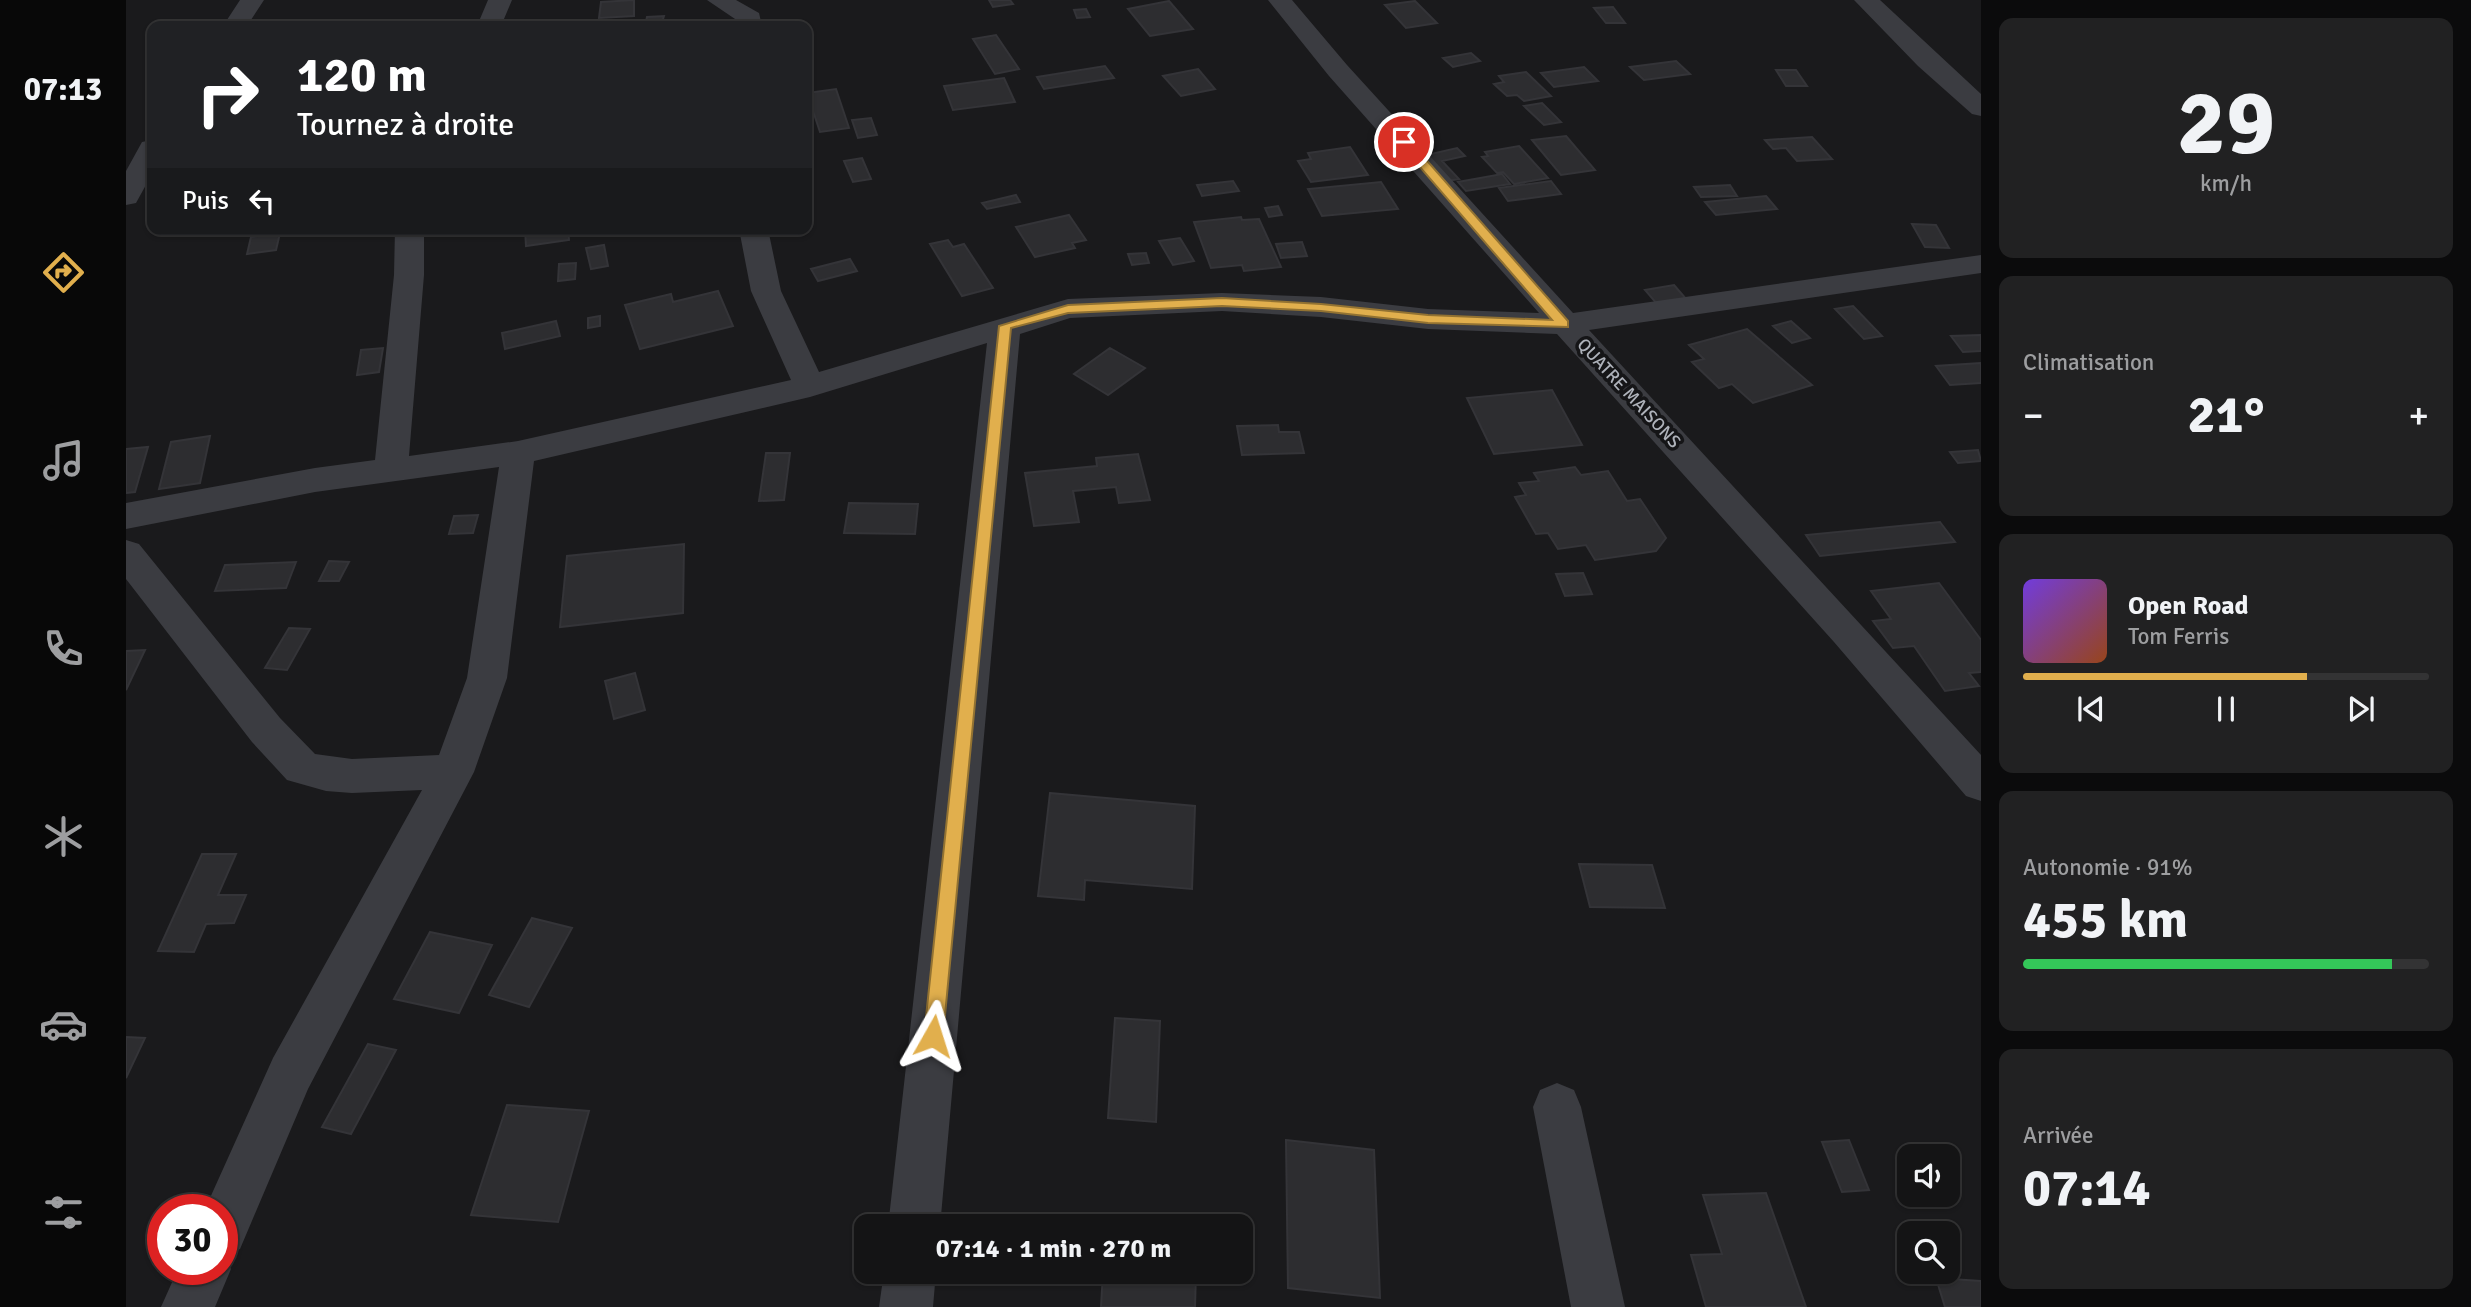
<!DOCTYPE html>
<html lang="fr">
<meta charset="utf-8">
<style>
body{margin:0;font-family:Signika,sans-serif;background:#212122;color:#f1f3f6;height:100vh;display:flex;flex-direction:column;font-size:26px;white-space:nowrap}
*{box-sizing:border-box;margin:0}
p{font-size:23px;color:#9d9ea0}
.icon{flex:none;width:38px;height:38px;fill:none;stroke:currentColor;stroke-width:2;stroke-linecap:round;stroke-linejoin:round}
.map{position:relative;flex:1;overflow:hidden}
.panel{display:flex;flex-direction:column;gap:18px;padding:18px;background:#0b0b0c;width:490px}
.panel>*{flex:none}
.top-card{position:absolute;left:21px;top:21px;width:665px;height:214px;border-radius:14px;box-shadow:0 2px 5px #0004,0 0 0 2px #333334;background:#202124;color:#fff;overflow:hidden}
.fabs{position:absolute;left:1771px;top:1144px;display:grid;gap:14px}
.fabs a{display:grid;place-items:center;width:63px;height:63px;border-radius:14px;background:#141415;box-shadow:0 2px 5px #0004,0 0 0 2px #333334;font-size:35px}
.speed{position:absolute;left:21px;top:1194px;display:flex;gap:14px;font-size:35px;font-weight:700;text-align:center}
.speed>*{display:grid;place-content:center;width:91px;height:91px;border-radius:50%;background:#141415;box-shadow:0 2px 5px #0004,0 0 0 2px #333334;line-height:1}
.speed .limit{border:10px solid #d22;background:#fff;color:#111}
.pin{position:absolute;display:grid;place-items:center;width:60px;height:60px;color:#fff;margin:-30px;border:4px solid #fff;border-radius:50%;box-shadow:0 2px 7px #0007}
.me{position:absolute;width:77px;margin:-38px;rotate:6deg;stroke-linejoin:round;filter:drop-shadow(0 0 5px #0008)}
.turn{display:flex;align-items:center;gap:24px;height:147px;padding:0 35px;font-size:32px}
.turn .icon{width:91px;height:91px;stroke-width:2.5}
.turn b{display:block;font-size:49px;line-height:60px}
.then{display:flex;align-items:center;height:66px;padding:0 35px;background:#0003;gap:14px;font-size:26px}
.big{font-size:52px;font-weight:700;line-height:1.1}
.panel .tile{flex:1;display:flex;flex-direction:column;justify-content:center;gap:10px;min-width:0;padding:0 24px;border-radius:14px;background:#212122}
.panel .dial{align-items:center;gap:0}
.dial b{font-size:91px;line-height:1}
.song{display:flex;align-items:center;gap:21px}
.cover{width:84px;height:84px;border-radius:10px;background:linear-gradient(135deg,hsl(260 70% 55%),hsl(20 70% 35%))}
.played{height:7px;border-radius:4px;background:linear-gradient(90deg,#e1af4d 70%,#333334 70%)}
.keys{display:flex;justify-content:space-around;direction:ltr}
.heat{display:flex;justify-content:space-between;align-items:center;font-size:38px;direction:ltr}
.charge{height:10px;border-radius:5px;background:linear-gradient(90deg,#34c759 91%,#333334 0)}
.trip{position:absolute;left:728px;top:1214px;width:399px;height:70px;border-radius:14px;background:#141415;box-shadow:0 2px 5px #0004,0 0 0 2px #333334;font-weight:700;line-height:70px;text-align:center}
main{display:flex;flex:1;min-height:0}
.tab-bar{display:flex;flex-direction:column;width:126px;justify-content:space-around;align-items:center;background:#080808;color:#9d9ea0}
.tab-bar .icon{width:49px;height:49px}
.tab-bar .on{color:#e1af4d}
.tab-bar b{font-size:32px;color:#f1f3f6}
.map>svg:first-child{display:block}
.building{fill:#2d2d30;stroke:#343438;stroke-width:2}
.lines{fill:none;stroke-linecap:round;stroke-linejoin:round}
.street{fill:#3b3c41;fill-rule:evenodd}
.route{fill:#e1af4d;stroke:#927232;stroke-width:2}
.labels{text-anchor:middle;dominant-baseline:central;stroke-width:7;stroke-linejoin:round;paint-order:stroke}
.street-label{font-size:18px;fill:#aeb2ba;stroke:#151517}
</style>
<main>
<nav class="tab-bar">
<b>07:13</b>
<svg class="icon on" aria-label="directions" viewBox="0 0 24 24"><path d="M12 3l9 9-9 9-9-9zM9 14v-3h6M13 9l2 2-2 2"/></svg>
<svg class="icon" aria-label="music" viewBox="0 0 24 24"><path d="M9 18V5l10-2v13"/><circle cx="6" cy="18" r="3"/><circle cx="16" cy="16" r="3"/></svg>
<svg class="icon" aria-label="phone" viewBox="0 0 24 24"><path d="M5 4h4l2 5-3 2q2 4 5 5l2-3 5 2v4C11 20 4 13 5 4z"/></svg>
<svg class="icon" aria-label="climate" viewBox="0 0 24 24"><path d="M12 3v18M4 7l16 10M4 17L20 7"/></svg>
<svg class="icon" aria-label="car" viewBox="0 0 24 24"><path d="M5 17H2v-5l4-1 3-4h7l3 4 3 1v5h-3M9 17h6M6 11h13"/><circle cx="7" cy="17" r="2"/><circle cx="17" cy="17" r="2"/></svg>
<svg class="icon" aria-label="filters" viewBox="0 0 24 24"><path d="M4 7h16M4 17h16"/><circle cx="9" cy="7" r="2"/><circle cx="15" cy="17" r="2"/></svg>
</nav>
<div class="map">
<svg width="1855" height="1307" viewBox="0 0 1855 1307">
<rect width="100%" height="100%" fill="#1a1a1c"/>
<path class="building" d="M508 0V16L473 18 475 2Z
M863 0H884L887 4 867 7Z
M1043 1 1067 29 1024 36 1002 9Z
M1289 1 1311 23 1280 28 1259 5Z
M1487 7 1499 23H1480L1468 8Z
M960 9 964 17 951 18 948 10Z
M538 16 535 26H519L521 17Z
M870 35 893 69 869 74 847 39Z
M1345 53 1354 61 1327 67 1317 58Z
M1550 61 1564 74 1518 80 1504 67Z
M979 66 988 78 918 89 911 77Z
M1458 67 1472 81 1428 87 1415 73Z
M1072 69 1089 89 1055 96 1037 76Z
M1650 70H1670L1681 86H1660Z
M1400 72 1425 96 1398 101 1391 95 1381 96 1368 84 1378 82 1373 76Z
M878 78 889 102 827 110 818 86Z
M710 89 723 128 694 132 681 93Z
M1416 103 1435 122 1418 125 1398 106Z
M745 118 751 135 732 138 726 120Z
M1440 136 1469 170 1435 175 1406 140Z
M1686 137 1706 159 1671 161 1660 148 1647 149 1639 140Z
M1393 146 1422 178 1388 184 1377 172 1371 173 1356 157 1362 156 1359 152Z
M1224 147 1242 175 1185 182 1172 161 1185 159 1182 153Z
M1331 148 1339 156 1316 161 1333 179 1321 181 1296 156Z
M736 158 745 179 727 182 718 161Z
M1376 174 1384 184 1340 191 1332 182Z
M1107 181 1113 191 1076 196 1071 185Z
M1425 181 1435 194 1382 201 1373 188Z
M1255 182 1272 209 1196 216 1182 189Z
M1604 185 1611 196 1575 197 1568 187Z
M890 195 894 202 861 209 856 203Z
M1640 196 1651 209 1590 215 1579 202Z
M1152 206 1156 215 1143 217 1139 208Z
M943 215 960 240 946 243 949 248 909 257 890 227Z
M1115 217 1116 220 1133 219 1155 267 1118 271 1116 265 1085 268 1068 222Z
M1786 224 1810 225 1823 248 1799 247Z
M399 229H442L443 240 400 246Z
M154 233 150 250 121 254 125 237Z
M1054 238 1068 261 1047 265 1033 241Z
M822 240 827 247 838 244 867 288 836 296 804 244Z
M1176 242 1181 256 1155 258 1150 244Z
M478 245 482 266 465 269 460 248Z
M1020 253 1023 263 1006 265 1002 254Z
M724 259 731 271 692 281 685 269Z
M450 263 449 279 432 281 433 264Z
M1548 285 1561 300 1531 304 1519 290Z
M592 291 607 326 514 349 499 305 545 294 547 302Z
M1727 306 1756 336 1738 339 1709 309Z
M474 316V326L462 328V318Z
M430 321 434 336 379 349 376 333Z
M1665 321 1684 338 1666 343 1647 326Z
M1621 329 1686 385 1627 403 1606 384 1593 388 1566 362 1578 359 1563 345Z
M1855 335V351L1837 352 1825 336Z
M257 348 253 372 231 375 235 350Z
M984 348 1019 368 982 395 948 374Z
M1855 363V383L1824 385 1810 366Z
M1426 390 1456 445 1368 454 1341 398Z
M1152 425 1153 432H1173L1178 453 1116 455 1111 426Z
M84 436 74 483 33 489 45 442Z
M22 447 9 492 0 493V449Z
M1852 450 1855 461 1832 463 1824 452Z
M640 453H664L658 500 633 501Z
M1012 454 1024 500 993 503 990 487 947 491 953 522 908 526 899 473 971 466 970 458Z
M1449 467 1455 475 1482 471 1501 501 1514 499 1540 538 1530 551 1469 560 1460 545 1432 549 1422 533 1410 534 1389 497 1400 495 1393 483 1413 481 1408 473Z
M723 503 792 504 789 534 718 533Z
M352 515 347 533 323 534 328 516Z
M1814 522 1829 542 1694 556 1680 535Z
M558 544 557 613 434 627 441 556Z
M203 561 223 562 213 581H193Z
M170 562 160 588 89 591 99 565Z
M1457 573 1466 594 1439 596 1430 574Z
M1813 583 1855 640V672L1843 673 1853 686 1819 691 1788 646 1767 648 1747 621 1765 619 1745 591Z
M163 628 184 629 161 670 139 668Z
M19 650 0 690V651Z
M509 673 519 710 488 719 479 681Z
M924 793 1069 806 1066 889 959 880 958 900 912 896Z
M76 854H110L92 895H120L108 923 80 924 68 952 32 951Z
M1453 864 1526 865 1539 908 1464 907Z
M406 918 446 928 403 1007 363 995Z
M304 932 366 945 333 1013 268 999Z
M989 1018 1034 1021 1030 1122 982 1118Z
M0 1037 19 1038 0 1078Z
M242 1044 270 1050 225 1134 196 1127Z
M381 1105 463 1111 432 1222 345 1215Z
M1160 1140 1248 1150 1254 1298 1162 1288Z
M1723 1140 1743 1190 1716 1192 1696 1142Z
M1640 1193 1680 1307H1580L1565 1255 1596 1254 1577 1195Z
M977 1272H1070L1069 1307H975Z
M1810 1278 1855 1281V1307H1819Z"/>
<g class="lines">
<path class="street" d="M114 0H138L121 26H97Z
M362 0H386L375 26H351Z
M581 0H610L633 13 636 26H612V21Z
M1142 0H1166L1221 65 1447 313 1855 255V273L1463 330 1855 755V801L1840 796 1708 642 1431 334 1302 329 1195 317 1096 311 944 318 894 334 814 1227H762L861 343 684 397 408 461 381 678 348 772 182 1089 114 1249 99 1255 105 1269 89 1307H35L52 1269H96V1209H79L147 1058 296 790 226 793 200 791 161 780 126 742 0 579V540L13 544 154 718 189 754 226 759 313 755 341 678 373 467 189 492 0 529V503L189 468 249 460 268 275 269 229H298V275L283 456 392 441 665 380 625 291 613 229H642L655 291 693 372 942 299 1096 293 1195 297 1302 309 1413 313 1203 76Z
M1728 0H1754L1855 94V116L1846 114 1792 66Z
M26 140V174L10 203 0 205V171L16 142Z
M1431 1083 1448 1090 1455 1107 1499 1307H1445L1407 1107 1414 1090Z
M758 1272H810L807 1307H753Z"/>
</g>
<path class="route" d="M1274 139H1282L1442 321V327L1302 323 1195 311 1096 306 942 313 885 328 817 1036 814 1042 807 1045 801 1042 798 1036 873 326 942 305 1096 298 1195 304 1302 315 1426 320 1274 144Z"/>
<g class="labels">
<g class="street-label">
<text transform="translate(1503 393) rotate(47)">QUATRE MAISONS</text>
</g>
</g>
</svg>
<div class="fabs">
<a><svg class="icon" aria-label="sound" viewBox="0 0 24 24"><path d="M4 9h4l5-4v14l-5-4H4zM17 9q2 3 0 6"/></svg></a>
<a><svg class="icon" aria-label="search" viewBox="0 0 24 24"><circle cx="10" cy="10" r="6"/><path d="M15 15l6 6"/></svg></a>
</div>
<div class="speed"><div class="limit">30</div></div>
<div class="pin" style="left:1278px;top:142px;background:#d93025"><svg class="icon" aria-label="arrive" viewBox="0 0 24 24"><path d="M6 21V4h12l-3 4 3 4H6"/></svg></div>
<svg class="me" style="left:807px;top:1036px" viewBox="-20 -20 40 40"><path d="M0-17L14 15 0 8-14 15z" fill="#e1af4d" stroke="#fff" stroke-width="4"/></svg>
<div class="trip">07:14 · 1 min · 270 m</div>
<div class="top-card">
<div class="turn"><svg class="icon" aria-label="right" viewBox="0 0 24 24"><path d="M7 20v-9h11M14 6l5 5-5 5"/></svg><div><b>120 m</b>Tournez à droite</div></div>
<div class="then">Puis<svg class="icon" aria-label="left" viewBox="0 0 24 24"><path d="M17 20v-9H6M10 6l-5 5 5 5"/></svg></div>
</div>
</div>
<section class="panel">
<div class="tile dial"><b>29</b><p>km/h</p></div>
<div class="tile"><p>Climatisation</p>
<div class="heat"><a>−</a><b class="big">21°</b><a>+</a></div>
</div>
<div class="tile">
<div class="song"><i class="cover"></i><div><b>Open Road</b><p>Tom Ferris</p></div></div>
<div class="played"></div>
<div class="keys"><svg class="icon" aria-label="previous" viewBox="0 0 24 24"><path d="M18 5L8 12l10 7zM5 5v14"/></svg><svg class="icon" aria-label="pause" viewBox="0 0 24 24"><path d="M8 5v14M16 5v14"/></svg><svg class="icon" aria-label="next" viewBox="0 0 24 24"><path d="M6 5l10 7-10 7zM19 5v14"/></svg></div>
</div>
<div class="tile"><p>Autonomie · 91%</p><b class="big">455 km</b><div class="charge"></div></div>
<div class="tile"><p>Arrivée</p><b class="big">07:14</b></div>
</section>
</main>
